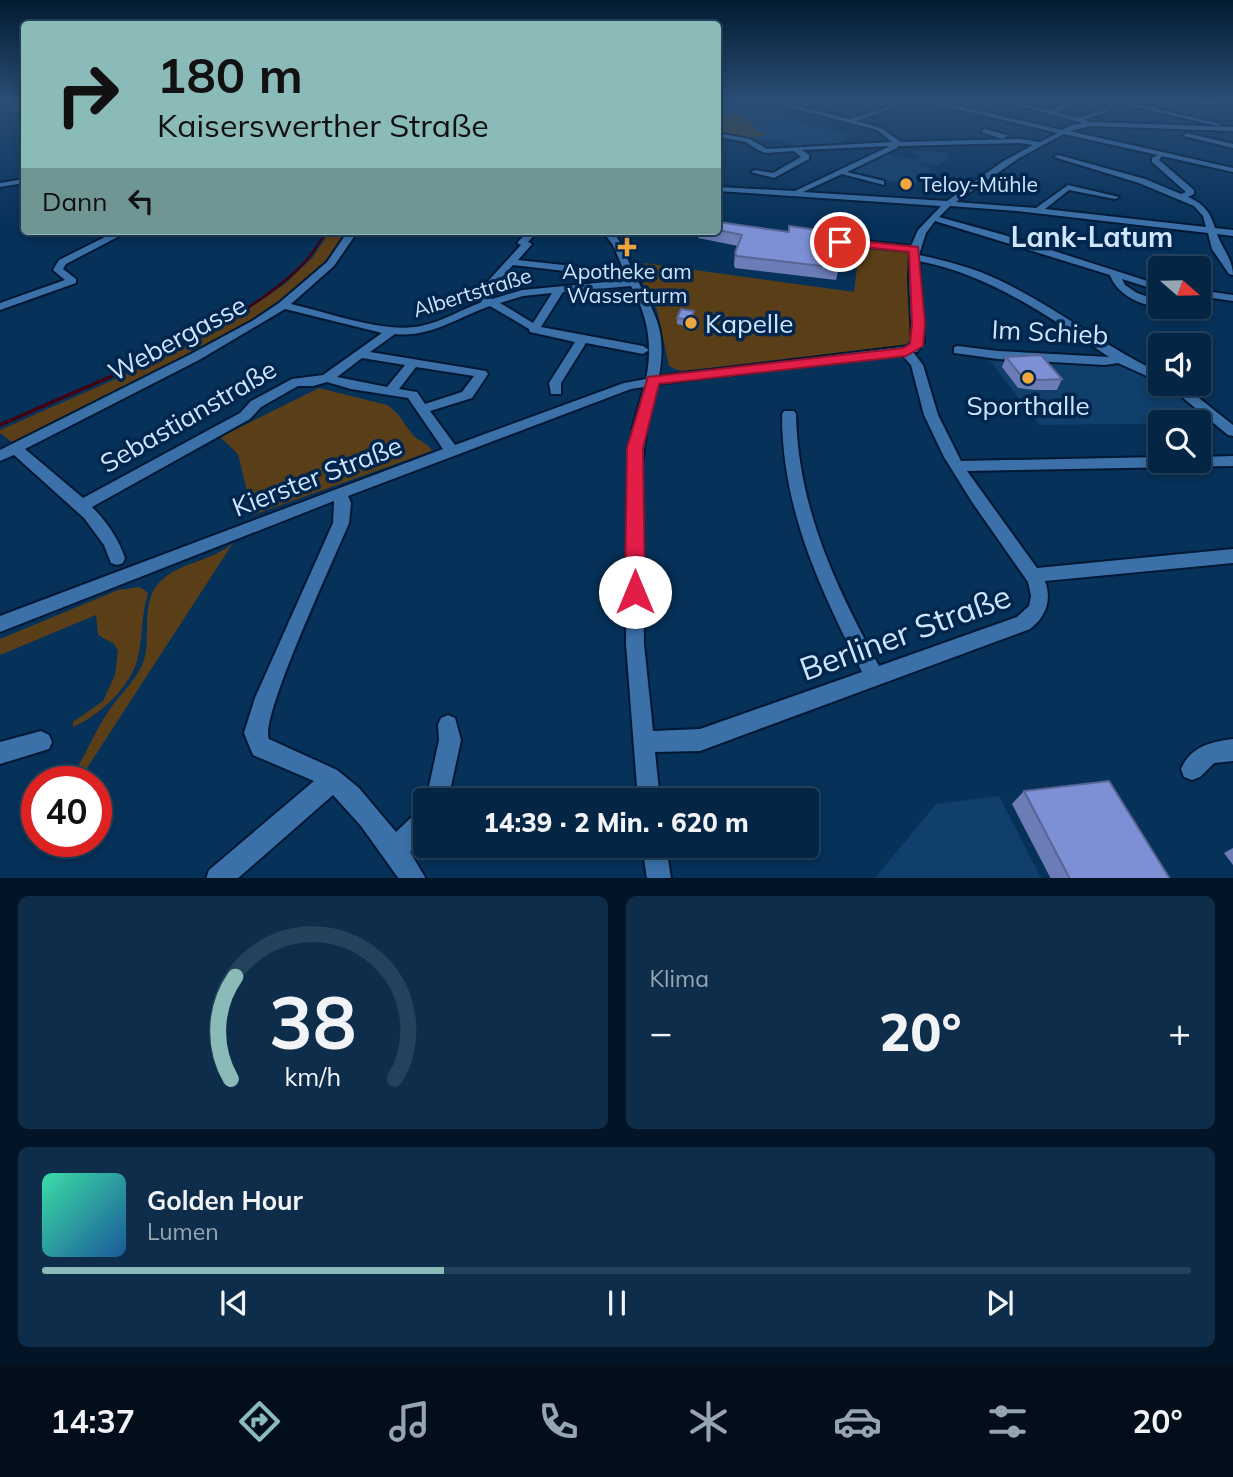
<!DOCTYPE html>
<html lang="de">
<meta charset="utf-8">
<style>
body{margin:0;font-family:Mulish,sans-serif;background:#0d2d4a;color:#f1f3f6;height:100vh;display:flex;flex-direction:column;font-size:26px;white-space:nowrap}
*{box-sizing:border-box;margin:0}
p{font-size:23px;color:#97a5b2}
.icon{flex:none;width:38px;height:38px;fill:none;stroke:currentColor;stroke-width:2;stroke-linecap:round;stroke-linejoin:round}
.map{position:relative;height:878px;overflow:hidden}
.details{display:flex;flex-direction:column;gap:18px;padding:18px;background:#021425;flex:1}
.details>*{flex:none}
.hud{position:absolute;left:21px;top:21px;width:700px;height:214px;border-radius:7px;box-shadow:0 4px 10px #0003,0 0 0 2px #25425c;background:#8bbbb9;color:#111;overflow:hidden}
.needle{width:46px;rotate:110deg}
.buttons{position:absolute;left:1148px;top:256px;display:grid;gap:14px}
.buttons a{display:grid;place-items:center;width:63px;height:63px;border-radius:7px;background:#042543;box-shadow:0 4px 10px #0003,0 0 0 2px #25425c;font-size:35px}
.speed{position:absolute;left:21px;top:766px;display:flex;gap:14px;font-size:35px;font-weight:700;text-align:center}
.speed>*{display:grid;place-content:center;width:91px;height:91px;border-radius:50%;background:#042543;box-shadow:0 4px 10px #0003,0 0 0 2px #25425c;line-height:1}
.speed .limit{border:10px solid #d22;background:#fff;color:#111}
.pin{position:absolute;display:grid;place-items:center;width:60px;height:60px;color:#fff;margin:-30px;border:4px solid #fff;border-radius:50%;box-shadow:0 2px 7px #0007}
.me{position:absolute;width:77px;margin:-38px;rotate:0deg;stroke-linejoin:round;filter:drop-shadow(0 0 5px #0008)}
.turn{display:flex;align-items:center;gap:24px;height:147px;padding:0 21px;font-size:32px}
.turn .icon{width:91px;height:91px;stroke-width:2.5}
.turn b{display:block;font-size:49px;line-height:60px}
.then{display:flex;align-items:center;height:66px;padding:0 21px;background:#0003;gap:14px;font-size:26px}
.big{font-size:52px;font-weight:800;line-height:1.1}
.details .card{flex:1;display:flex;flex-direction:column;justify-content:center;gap:10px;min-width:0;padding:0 24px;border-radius:10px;background:#0d2d4a}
.details .dial{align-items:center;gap:0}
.dial svg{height:182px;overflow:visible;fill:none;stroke:#25425c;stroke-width:7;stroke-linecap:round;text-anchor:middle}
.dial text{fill:#f1f3f6;stroke:none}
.song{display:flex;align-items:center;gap:21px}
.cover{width:84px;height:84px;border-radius:10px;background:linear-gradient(135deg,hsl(160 70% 55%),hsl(210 70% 35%))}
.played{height:7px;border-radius:4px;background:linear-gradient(90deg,#8bbbb9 35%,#25425c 35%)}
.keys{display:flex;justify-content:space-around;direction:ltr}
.heat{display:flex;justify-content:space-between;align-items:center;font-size:38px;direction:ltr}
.details .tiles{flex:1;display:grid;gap:18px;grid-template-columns:1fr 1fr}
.card:last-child{grid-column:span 2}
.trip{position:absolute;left:413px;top:788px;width:406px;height:70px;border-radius:7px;background:#042543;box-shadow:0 4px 10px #0003,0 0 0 2px #25425c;font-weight:800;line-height:70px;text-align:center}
.menu{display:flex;height:112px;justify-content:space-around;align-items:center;background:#020f1b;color:#97a5b2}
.menu .icon{width:49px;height:49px}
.menu .current{color:#8bbbb9}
.menu b{font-size:32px;color:#f1f3f6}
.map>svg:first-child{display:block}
.built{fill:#0f3f6a}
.green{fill:#593e18}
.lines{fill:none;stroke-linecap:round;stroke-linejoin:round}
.stream-far2{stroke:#420012;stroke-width:2}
.stream-far1{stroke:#420012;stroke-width:2.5}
.stream{stroke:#420012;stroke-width:3.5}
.minor-casing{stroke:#001834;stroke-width:4}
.minor{fill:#3b70a8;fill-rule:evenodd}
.wall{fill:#6c7cb7}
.shaded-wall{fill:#586595}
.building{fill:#7d90d5;stroke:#586595;stroke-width:2}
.route{fill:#e11d48;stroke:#92132f;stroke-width:2}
.poi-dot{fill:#f0a63e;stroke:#00264d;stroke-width:2.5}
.labels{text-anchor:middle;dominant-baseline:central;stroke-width:7;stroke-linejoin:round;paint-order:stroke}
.far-poi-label{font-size:21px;fill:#cfe5fe;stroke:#00264d;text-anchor:start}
.far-street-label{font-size:21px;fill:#cfe5fe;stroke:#00264d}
.poi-label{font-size:26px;fill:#cfe5fe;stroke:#00264d;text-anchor:start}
.street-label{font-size:26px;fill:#cfe5fe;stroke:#00264d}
.far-district-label{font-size:28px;font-weight:bold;fill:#cfe5fe;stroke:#00264d}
.near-street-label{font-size:32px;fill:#cfe5fe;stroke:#00264d}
</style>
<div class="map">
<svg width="1233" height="879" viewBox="0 0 1233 879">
<rect width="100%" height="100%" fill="#063159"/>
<path class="built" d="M728 101 791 116 787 119 854 136 840 142 846 144 792 145 778 139 752 140 743 136 718 132V105Z
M913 151 945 152 950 158 937 166 920 162 917 164 932 168 928 171 933 172 916 183 894 182 852 171 889 154 915 160 920 157Z
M988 358 1008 361 1125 365 1173 389 1216 423 1039 425Z
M999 796 1041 878H875L936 804Z"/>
<path class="green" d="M718 114 744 116 758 132 770 133 749 139 718 132Z
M330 231H346L328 263 281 303 253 322 196 354 13 443 0 433V430L172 354 249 309 286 283 313 257Z
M849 243 909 250 911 337 906 346 886 351 680 371 669 366 657 310 638 274 644 263 854 292 857 266 834 261 836 246 848 248Z
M319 388 387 405C400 413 404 425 414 436 420 442 428 443 432 451L253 515 238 454 220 437Z
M233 543 78 782H68C84 760 93 734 108 712 119 695 135 682 143 663 152 640 140 605 158 584 178 561 212 562 233 543Z
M140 587 148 593C141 615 143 636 138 657 132 686 99 716 73 727V722L103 701 115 675 118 651 114 644 98 635 96 615 0 655V639L118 590Z"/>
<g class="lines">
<path class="stream-far2" d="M314 250 327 231"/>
<path class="stream-far1" d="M156 357C204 335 286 292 315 249"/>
<path class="stream" d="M0 425 160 355"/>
<defs>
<path id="minor" d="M718 100H726L718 104Z
M762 100H773L849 119 893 106V108L856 121 881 128 901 142 1020 139 1040 142 1058 133 918 100H930L1062 130 1069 126 1083 123 1020 106 1023 104 1051 111 1070 100H1077L1057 113 1079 118 1107 109 1109 112 1084 119 1089 122 1233 127V131L1091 126 1069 131 1233 168V172L1162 156 1159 160 1194 190V194L1188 197C1204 204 1210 212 1215 228L1233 230V236L1217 234C1222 248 1233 260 1233 275L1229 274 1212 249 1208 233 1017 211 950 206 939 217 1004 235 1160 285V291L1122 279 1125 285 1137 293 1160 301V306H1164C1143 308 1117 295 1110 275L935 221 926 233 919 255C947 261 975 268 1001 281 1057 308 1105 347 1160 373V382L1118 363 1105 365 998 359 954 353V347L958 346 998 351 1109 357C1049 317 991 275 919 261L924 342 917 352H913L923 365 938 415 961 461 1160 457V460H1199V457L1233 456V466L967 471 1037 568 1233 549V563L1045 581C1052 600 1046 617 1030 629L700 751 655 752 660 800H638L626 644 628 464 633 427 644 387 631 389 348 496 351 503 349 523C336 555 259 718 269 739L337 770 359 788 396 832 417 812 425 809V836L410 852 426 879H399L361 826 333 795 237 879H206L209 870 314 781 253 755 244 733 255 698 333 523 334 501 0 632V616L443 449 408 398 351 389 327 382 313 386H298L261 407 250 419 92 507C107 522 118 538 125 558L123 563 117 565 111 563 104 545 84 518 14 455 0 461V450L191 354 252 321 279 303 327 262 348 231H358L334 266 291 304C327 312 385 334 421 326 442 322 462 309 482 302L477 297 478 292 521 245 517 243 528 231H538L528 242 532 244 518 260 582 267 587 270 582 273 513 265 488 293V296L492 299 522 290 628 280 613 245 602 231H612C623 243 626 257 633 271 653 313 668 326 659 376L909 346 912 342 909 279 910 251 829 243 824 240 829 237 911 246 918 230 941 206 718 191V187L795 191 890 146 802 150 809 155V159L774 178 751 172 755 170 773 173 801 157 794 151 766 153 758 150 746 142 718 137V133L750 139 767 149 892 142 877 130ZM1064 134 1158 155 1152 158V162L1186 192 1181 194 1145 179 1058 155 1054 157 1139 183 1194 206 1203 216 1206 227 1045 209 1069 190 1115 199 1119 197 1068 185 1036 208 956 202 1019 158ZM1020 143 1033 145 1002 162 947 201 803 192 842 174 884 185V181L847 172 897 148 898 146ZM631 286C648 316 653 345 646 379L624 383 455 445 430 411 472 398 488 374 486 371 370 352 395 334C429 338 459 317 490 306L529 329 530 332 575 342 549 383 551 394H561V383L586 343 643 354 649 350 643 346 541 327 563 292ZM552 293 533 323 500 303 523 296ZM285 309 382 333 323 375 292 379 251 401 240 413 83 498 25 449 199 360ZM901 354 911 365 924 415 944 457 972 502 1028 582 1031 596 1029 606 1017 617 879 666C835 585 798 508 796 414L794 411H784L782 414C782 510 820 588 862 672L700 729 653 731 644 644 642 464 647 427 657 384ZM362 358 405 365 387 387 337 377ZM416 367 474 376 462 392 425 404 417 392 399 389Z
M966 100H977L978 101 975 103Z
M1107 100H1119L1221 124 1218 126Z
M1184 100H1227L1228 101 1208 105Z
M984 129 1007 135 1008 136 1002 139 982 132Z
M1186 133 1233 144V148L1184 136Z
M24 179V183L0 187V183Z
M117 231H129L66 264 63 269 76 279V283L0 310V303L65 280 53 270 59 260Z
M689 231H699L701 233 696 236Z
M1199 290 1233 295V301L1199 296Z
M1165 383H1180L1233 425V436L1228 435Z
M448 715 455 718 461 740 448 800H426L439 740 438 725 441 718Z
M41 731 49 735 52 742 49 749 0 764V742Z
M1233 739V761L1214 763 1200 777 1192 780 1184 777 1181 769C1191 746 1211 742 1233 739Z
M642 845H666L671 879H647Z"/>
</defs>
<use href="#minor" class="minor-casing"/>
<use href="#minor" class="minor"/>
</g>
<path class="wall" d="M718 222 788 232 789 226 825 243 829 257 841 259 836 280 735 268 734 265 735 253 738 246 698 238V231H718Z
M694 311V318L689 327 677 324V318Z
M1006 357 1062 379 1057 390H1035L1018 388 1002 367Z
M1024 791 1170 879H1051L1012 804Z
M1233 848V865L1224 853Z"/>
<path class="shaded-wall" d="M694 311V318L689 327 690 320Z"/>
<path class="building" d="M718 222 789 232V226L824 231 827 232 825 243 831 242 829 257 841 259 839 268 737 256 735 253 742 235 718 230Z
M681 309 694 311 690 320 677 318Z
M1041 355 1062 379 1040 380 1023 378 1006 357Z
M1109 781 1170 879H1070L1024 791Z"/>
<linearGradient id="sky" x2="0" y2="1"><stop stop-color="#031b31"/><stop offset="0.45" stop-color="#2a4e76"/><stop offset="1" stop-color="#2a4e76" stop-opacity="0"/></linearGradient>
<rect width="1233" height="223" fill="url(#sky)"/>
<path class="route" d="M840 239 918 247 925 323 923 346 906 356 659 384 643 448 645 592 642 598 635 601 628 598 625 592 627 448 648 377 903 348 910 344 912 323 909 252 836 244 835 242Z"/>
<g class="poi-dot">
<circle cx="906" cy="184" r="7"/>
<path d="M623.5 236.5h7v7h7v7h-7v7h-7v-7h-7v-7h7z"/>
<circle cx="691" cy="323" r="7"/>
<circle cx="1028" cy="378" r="7"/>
</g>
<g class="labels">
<g class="far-poi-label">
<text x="920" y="184">Teloy-Mühle</text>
<text x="627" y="271" text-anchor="middle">Apotheke am<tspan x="627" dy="24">Wasserturm</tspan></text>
</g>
<g class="far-street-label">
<text transform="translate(472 292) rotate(-17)">Albertstraße</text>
</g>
<g class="poi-label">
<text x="705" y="323">Kapelle</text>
<text x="1028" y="405" text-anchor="middle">Sporthalle</text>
</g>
<g class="street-label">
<text transform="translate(1050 332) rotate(3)">Im Schieb</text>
<text transform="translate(177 338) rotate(-28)">Webergasse</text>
<text transform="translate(188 416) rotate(-30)">Sebastianstraße</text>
<text transform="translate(317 476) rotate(-21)">Kierster Straße</text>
</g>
<g class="far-district-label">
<text x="1092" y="236">Lank-Latum</text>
</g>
<g class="near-street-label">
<text transform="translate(905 632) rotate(-20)">Berliner Straße</text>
</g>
</g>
</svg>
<div class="buttons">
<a><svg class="needle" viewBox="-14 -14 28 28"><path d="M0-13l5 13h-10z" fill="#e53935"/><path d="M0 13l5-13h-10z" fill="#97a5b2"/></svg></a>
<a><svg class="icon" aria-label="sound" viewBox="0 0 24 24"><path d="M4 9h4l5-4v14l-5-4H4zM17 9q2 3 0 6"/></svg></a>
<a><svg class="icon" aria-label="search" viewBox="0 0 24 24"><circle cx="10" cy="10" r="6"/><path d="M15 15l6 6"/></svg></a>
</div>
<div class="speed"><div class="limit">40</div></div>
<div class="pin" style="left:840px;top:242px;background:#d93025"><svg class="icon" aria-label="arrive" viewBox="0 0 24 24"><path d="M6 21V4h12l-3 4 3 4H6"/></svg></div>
<svg class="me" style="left:635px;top:592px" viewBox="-20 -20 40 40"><circle r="19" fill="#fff"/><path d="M0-13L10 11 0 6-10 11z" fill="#e11d48"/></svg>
<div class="trip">14:39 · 2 Min. · 620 m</div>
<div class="hud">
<div class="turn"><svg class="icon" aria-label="right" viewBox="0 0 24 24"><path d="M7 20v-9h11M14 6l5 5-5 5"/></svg><div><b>180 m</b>Kaiserswerther Straße</div></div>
<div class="then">Dann<svg class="icon" aria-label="left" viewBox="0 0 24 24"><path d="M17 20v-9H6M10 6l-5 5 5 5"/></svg></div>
</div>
</div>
<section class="details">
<div class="tiles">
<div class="card dial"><svg viewBox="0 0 100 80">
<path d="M14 69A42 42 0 1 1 86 69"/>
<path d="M14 69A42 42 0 0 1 16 24" stroke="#8bbbb9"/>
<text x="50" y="56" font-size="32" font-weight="700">38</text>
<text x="50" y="72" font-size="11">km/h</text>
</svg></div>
<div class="card"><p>Klima</p>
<div class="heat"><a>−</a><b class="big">20°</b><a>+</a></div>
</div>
<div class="card">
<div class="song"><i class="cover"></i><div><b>Golden Hour</b><p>Lumen</p></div></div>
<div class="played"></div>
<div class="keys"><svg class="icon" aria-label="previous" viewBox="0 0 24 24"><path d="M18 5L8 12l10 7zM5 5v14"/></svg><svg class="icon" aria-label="pause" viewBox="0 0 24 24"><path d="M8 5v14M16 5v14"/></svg><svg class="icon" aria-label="next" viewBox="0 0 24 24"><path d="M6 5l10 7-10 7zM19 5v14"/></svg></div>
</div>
</div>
</section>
<nav class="menu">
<b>14:37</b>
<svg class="icon current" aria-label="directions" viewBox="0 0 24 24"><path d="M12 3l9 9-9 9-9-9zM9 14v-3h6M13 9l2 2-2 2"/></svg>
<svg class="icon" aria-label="music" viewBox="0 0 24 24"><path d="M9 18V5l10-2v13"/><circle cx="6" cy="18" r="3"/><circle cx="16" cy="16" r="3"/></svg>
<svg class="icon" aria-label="phone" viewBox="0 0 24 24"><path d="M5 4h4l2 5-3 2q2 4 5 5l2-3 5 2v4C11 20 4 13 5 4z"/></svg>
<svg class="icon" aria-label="climate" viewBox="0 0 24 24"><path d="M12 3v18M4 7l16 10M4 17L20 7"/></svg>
<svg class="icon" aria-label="car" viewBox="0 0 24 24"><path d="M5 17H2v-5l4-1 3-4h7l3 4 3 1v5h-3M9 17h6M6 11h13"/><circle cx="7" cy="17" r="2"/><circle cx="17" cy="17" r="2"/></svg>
<svg class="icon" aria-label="filters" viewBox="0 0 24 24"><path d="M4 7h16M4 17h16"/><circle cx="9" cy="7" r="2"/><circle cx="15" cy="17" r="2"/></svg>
<b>20°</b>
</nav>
